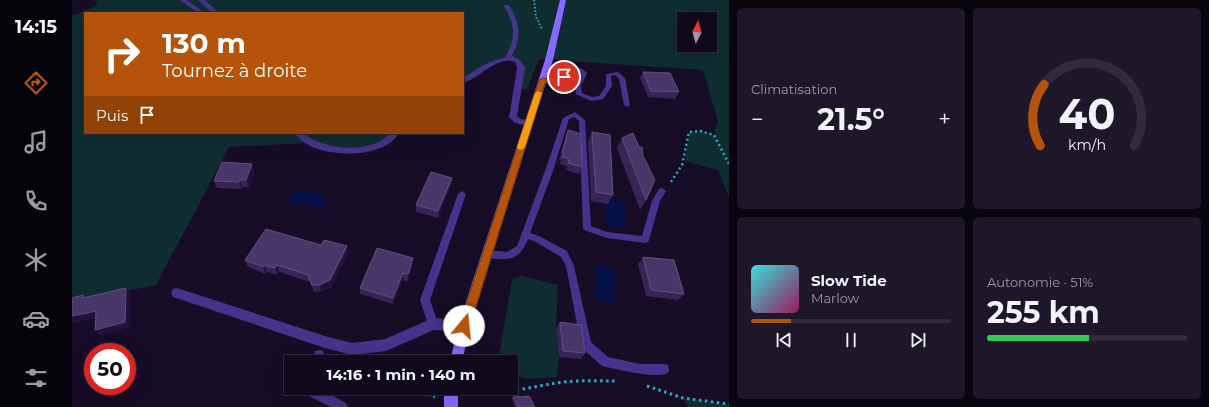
<!DOCTYPE html>
<html lang="fr">
<meta charset="utf-8">
<style>
body{margin:0;font-family:Montserrat,sans-serif;background:#1e1729;color:#f1f3f6;height:100vh;display:flex;flex-direction:column;font-size:15px;white-space:nowrap}
*{box-sizing:border-box;margin:0}
p{font-size:13px;color:#9c9aa3}
.icon{flex:none;width:22px;height:22px;fill:none;stroke:currentColor;stroke-width:2;stroke-linecap:round;stroke-linejoin:round}
.map{position:relative;flex:1;overflow:hidden}
.details{display:flex;flex-direction:column;gap:8px;padding:8px;background:#09050f;width:480px}
.details>*{flex:none}
.hud{position:absolute;left:12px;top:12px;width:380px;height:122px;border-radius:0px;box-shadow:0 4px 16px #0002,0 0 0 1px #302a3b;background:#b45309;color:#fff;overflow:hidden}
.needle{width:26px;rotate:6deg}
.fabs{position:absolute;left:605px;top:12px;display:grid;gap:8px}
.fabs a{display:grid;place-items:center;width:40px;height:40px;border-radius:0px;background:#10091c;box-shadow:0 4px 16px #0002,0 0 0 1px #302a3b;font-size:20px}
.speed{position:absolute;left:12px;top:343px;display:flex;gap:8px;font-size:20px;font-weight:700;text-align:center}
.speed>*{display:grid;place-content:center;width:52px;height:52px;border-radius:50%;background:#10091c;box-shadow:0 4px 16px #0002,0 0 0 1px #302a3b;line-height:1}
.speed .limit{border:6px solid #d22;background:#fff;color:#111}
.pin{position:absolute;display:grid;place-items:center;width:34px;height:34px;color:#fff;margin:-17px;border:2px solid #fff;border-radius:50%;box-shadow:0 1px 4px #0007}
.me{position:absolute;width:44px;margin:-22px;rotate:17deg;stroke-linejoin:round;filter:drop-shadow(0 0 3px #0008)}
.turn{display:flex;align-items:center;gap:14px;height:84px;padding:0 12px;font-size:18px}
.turn .icon{width:52px;height:52px;stroke-width:2.5}
.turn b{display:block;font-size:28px;line-height:34px}
.then{display:flex;align-items:center;height:38px;padding:0 12px;background:#0003;gap:8px;font-size:15px}
.big{font-size:30px;font-weight:700;line-height:1.1}
.details .widget{flex:1;display:flex;flex-direction:column;justify-content:center;gap:6px;min-width:0;padding:0 14px;border-radius:6px;background:#1e1729}
.details .dial{align-items:center;gap:0}
.dial svg{height:104px;overflow:visible;fill:none;stroke:#302a3b;stroke-width:7;stroke-linecap:round;text-anchor:middle}
.dial text{fill:#f1f3f6;stroke:none}
.song{display:flex;align-items:center;gap:12px}
.cover{width:48px;height:48px;border-radius:6px;background:linear-gradient(135deg,hsl(180 70% 55%),hsl(330 70% 35%))}
.played{height:4px;border-radius:2px;background:linear-gradient(90deg,#b45309 20%,#302a3b 20%)}
.keys{display:flex;justify-content:space-around;direction:ltr}
.heat{display:flex;justify-content:space-between;align-items:center;font-size:22px;direction:ltr}
.charge{height:6px;border-radius:3px;background:linear-gradient(90deg,#34c759 51%,#302a3b 0)}
.details .tiles{flex:1;display:grid;gap:8px;grid-template-columns:repeat(2,1fr)}
.trip{position:absolute;left:212px;top:355px;width:234px;height:40px;border-radius:0px;background:#10091c;box-shadow:0 4px 16px #0002,0 0 0 1px #302a3b;font-weight:700;line-height:40px;text-align:center}
main{display:flex;flex:1;min-height:0}
.menu{display:flex;flex-direction:column;width:72px;justify-content:space-around;align-items:center;background:#06040b;color:#9c9aa3}
.menu .icon{width:28px;height:28px}
.menu .on{color:#b45309}
.menu b{font-size:18px;color:#f1f3f6}
.map>svg:first-child{display:block}
.green{fill:#0f2c31;fill-rule:evenodd}
.water{fill:#041047}
.lines{fill:none;stroke-linecap:round;stroke-linejoin:round}
.path-far2{stroke:#22afc3;stroke-width:2;stroke-dasharray:1.5 2;stroke-linecap:butt}
.path-far1{stroke:#22afc3;stroke-width:2.5;stroke-dasharray:2 3;stroke-linecap:butt}
.path{stroke:#22afc3;stroke-width:3;stroke-dasharray:2.5 3.5;stroke-linecap:butt}
.lane{fill:#46328a;fill-rule:evenodd}
.street{fill:#46328a;fill-rule:evenodd}
.secondary{fill:#8869ff;fill-rule:evenodd}
.wall{fill:#372356}
.shaded-wall{fill:#22123b}
.building{fill:#493668;stroke:#604e80}
.route{fill:#b45309;stroke:#753606}
.slow{fill:#f59e0b}
</style>
<main>
<nav class="menu">
<b>14:15</b>
<svg class="icon on" aria-label="directions" viewBox="0 0 24 24"><path d="M12 3l9 9-9 9-9-9zM9 14v-3h6M13 9l2 2-2 2"/></svg>
<svg class="icon" aria-label="music" viewBox="0 0 24 24"><path d="M9 18V5l10-2v13"/><circle cx="6" cy="18" r="3"/><circle cx="16" cy="16" r="3"/></svg>
<svg class="icon" aria-label="phone" viewBox="0 0 24 24"><path d="M5 4h4l2 5-3 2q2 4 5 5l2-3 5 2v4C11 20 4 13 5 4z"/></svg>
<svg class="icon" aria-label="climate" viewBox="0 0 24 24"><path d="M12 3v18M4 7l16 10M4 17L20 7"/></svg>
<svg class="icon" aria-label="car" viewBox="0 0 24 24"><path d="M5 17H2v-5l4-1 3-4h7l3 4 3 1v5h-3M9 17h6M6 11h13"/><circle cx="7" cy="17" r="2"/><circle cx="17" cy="17" r="2"/></svg>
<svg class="icon" aria-label="filters" viewBox="0 0 24 24"><path d="M4 7h16M4 17h16"/><circle cx="9" cy="7" r="2"/><circle cx="15" cy="17" r="2"/></svg>
</nav>
<div class="map">
<svg width="657" height="407" viewBox="0 0 657 407">
<rect width="100%" height="100%" fill="#160c26"/>
<path class="green" d="M25 0H657V197L646 170 613 161 617 132 628 131 642 135 646 121 631 70 467 59 455 89H449L451 67 435 56 428 58 391 82V13H13V133H329L314 145 296 152H257L234 143 157 147 84 285 0 302V16L24 6ZM612 19H638V45H612Z
M449 276 486 285 484 328 487 357 485 377 458 379 439 375V362H426L440 280Z
M611 398 657 404V407H616Z"/>
<path class="water" d="M231 189 247 193 254 199 251 209 242 210 237 204 218 205 219 193Z
M534 198 553 202 554 229 533 225Z
M524 264 543 269 544 303 524 299Z"/>
<g class="lines">
<path class="path-far2" d="M462 0 464 17 470 29"/>
<path class="path-far1" d="M599 182 610 165 617 132 628 131 642 135 657 164"/>
<path class="path" d="M575 386 611 398 657 404
M339 388 363 397
M397 389C430 397 459 386 492 382 510 380 528 381 545 381"/>
<path class="lane" d="M433 5H437C449 25 450 38 438 59L436 60 433 58C444 37 444 27 432 6Z
M509 68 515 73 509 86 510 93 520 97 527 96 534 86V74L546 72 553 78 558 105 557 106 555 107 552 105 547 79 543 75 539 76 540 86 531 99 519 101 504 94 503 86 509 73 508 72 498 73 487 84 485 85 469 81 468 80 471 78 484 81 494 70Z
M503 112 513 120 519 226 535 232 570 236 580 201 587 189 590 188 594 191 588 201 577 240 576 242 573 243 535 238 512 230 511 228 507 121 502 117 497 119 481 171 458 233 467 236 495 251 502 266 519 342 536 357 568 364H592L596 365 597 369 596 373C580 379 550 370 534 367L530 366 510 348 509 345 494 266 489 257 462 241 456 239C447 262 436 260 415 258L412 257 411 254 412 251 415 250 435 252 445 246 473 171 491 118Z
M390 191 394 194 358 300 366 324 364 327 361 329 358 327 356 324 348 300 386 194Z
M247 350 251 351 252 355 250 362H240L243 351Z
M236 388H246L274 403 276 407H259L237 396Z"/>
<path class="street" d="M108 0H115L133 13H126Z
M126 0H133L147 13H140Z
M440 56 448 60 453 68 445 116 449 119 459 121 460 123 456 126 443 123 437 117 445 68 443 62C425 55 407 79 391 83V78C406 68 421 58 440 56Z
M222 133H231C251 150 300 155 318 133H326C324 137 321 142 316 144 293 159 239 157 222 133Z
M105 288 253 336 280 343 313 339 361 318 392 320 396 322 398 326 396 330 392 332 362 330 314 351 280 355 253 348 101 297 99 293 101 289Z"/>
<path class="secondary" d="M488 0H494L481 60 398 326 390 362H378L386 326 473 60Z
M372 388H386V407H372Z"/>
</g>
<path class="wall" d="M571 72 607 92 603 99 576 97 568 78Z
M496 130 510 167 507 174 494 170 495 166 488 164 489 160H487Z
M520 132 541 195 536 204 519 201 516 142Z
M550 138 574 200 568 210 545 148Z
M180 164 182 171 177 187H170L169 189 145 188 142 181Z
M380 178 379 185 366 218 344 212V205Z
M276 253 259 287 249 291 242 292 238 282 207 272 205 275 195 272 193 274 176 267 173 260Z
M571 257 612 294 606 300 574 296 566 264Z
M341 258V264L336 281 331 280 321 304 288 294V288Z
M488 322 513 353 509 359 487 357 484 328Z
M441 397 463 407H443L440 399Z"/>
<path class="shaded-wall" d="M180 164 182 171 177 187 174 180Z
M380 178 379 185 366 218V211Z
M168 180 170 187 169 189 167 182Z
M275 246 276 253 259 287 249 291 247 285Z
M341 258V264L336 281V274Z
M192 265 195 272 193 274 191 267Z
M205 265 207 272 205 275 203 268Z
M331 273V280L321 304V298Z
M54 288 59 294 58 327 29 336 23 330Z
M24 311 30 317 0 323V316Z"/>
<path class="building" d="M571 72 598 73 607 92 579 91Z
M496 130 509 134 510 167 496 163 497 159 490 157 492 153H490Z
M520 132 538 135 541 195 524 192Z
M561 133 567 147H570L571 156 583 180 574 200 550 138Z
M150 162 180 164 174 180H168L167 182 142 181Z
M359 172 380 178 366 211 344 205Z
M194 229 249 245 252 240 275 246 258 280 247 285H240L236 275 205 265 203 268 192 265 191 267 173 260Z
M305 248 341 258 336 274 331 273 321 298 288 288Z
M571 257 602 260 612 294 579 290Z
M54 288 53 322 23 330 24 311 0 316V298L11 295V298Z
M488 322 509 325 513 353 491 351Z
M457 396 463 407H446L441 397Z"/>
<path class="route" d="M489 75 495 77 487 84 473 83 398 326 396 329 392 331 388 329 387 326 467 80 471 78 483 81Z"/>
<path class="slow" d="M466 91 470 93 453 147 449 150 446 149 445 147 463 93Z"/>
</svg>
<div class="fabs">
<a><svg class="needle" viewBox="-14 -14 28 28"><path d="M0-13l5 13h-10z" fill="#e53935"/><path d="M0 13l5-13h-10z" fill="#9c9aa3"/></svg></a>
</div>
<div class="speed"><div class="limit">50</div></div>
<div class="pin" style="left:492px;top:77px;background:#d93025"><svg class="icon" aria-label="arrive" viewBox="0 0 24 24"><path d="M6 21V4h12l-3 4 3 4H6"/></svg></div>
<svg class="me" style="left:392px;top:326px" viewBox="-20 -20 40 40"><circle r="19" fill="#fff"/><path d="M0-13L10 11 0 6-10 11z" fill="#b45309"/></svg>
<div class="trip">14:16 · 1 min · 140 m</div>
<div class="hud">
<div class="turn"><svg class="icon" aria-label="right" viewBox="0 0 24 24"><path d="M7 20v-9h11M14 6l5 5-5 5"/></svg><div><b>130 m</b>Tournez à droite</div></div>
<div class="then">Puis<svg class="icon" aria-label="arrive" viewBox="0 0 24 24"><path d="M6 21V4h12l-3 4 3 4H6"/></svg></div>
</div>
</div>
<section class="details">
<div class="tiles">
<div class="widget"><p>Climatisation</p>
<div class="heat"><a>−</a><b class="big">21.5°</b><a>+</a></div>
</div>
<div class="widget dial"><svg viewBox="0 0 100 80">
<path d="M14 69A42 42 0 1 1 86 69"/>
<path d="M14 69A42 42 0 0 1 17 22" stroke="#b45309"/>
<text x="50" y="56" font-size="32" font-weight="700">40</text>
<text x="50" y="72" font-size="11">km/h</text>
</svg></div>
<div class="widget">
<div class="song"><i class="cover"></i><div><b>Slow Tide</b><p>Marlow</p></div></div>
<div class="played"></div>
<div class="keys"><svg class="icon" aria-label="previous" viewBox="0 0 24 24"><path d="M18 5L8 12l10 7zM5 5v14"/></svg><svg class="icon" aria-label="pause" viewBox="0 0 24 24"><path d="M8 5v14M16 5v14"/></svg><svg class="icon" aria-label="next" viewBox="0 0 24 24"><path d="M6 5l10 7-10 7zM19 5v14"/></svg></div>
</div>
<div class="widget"><p>Autonomie · 51%</p><b class="big">255 km</b><div class="charge"></div></div>
</div>
</section>
</main>
